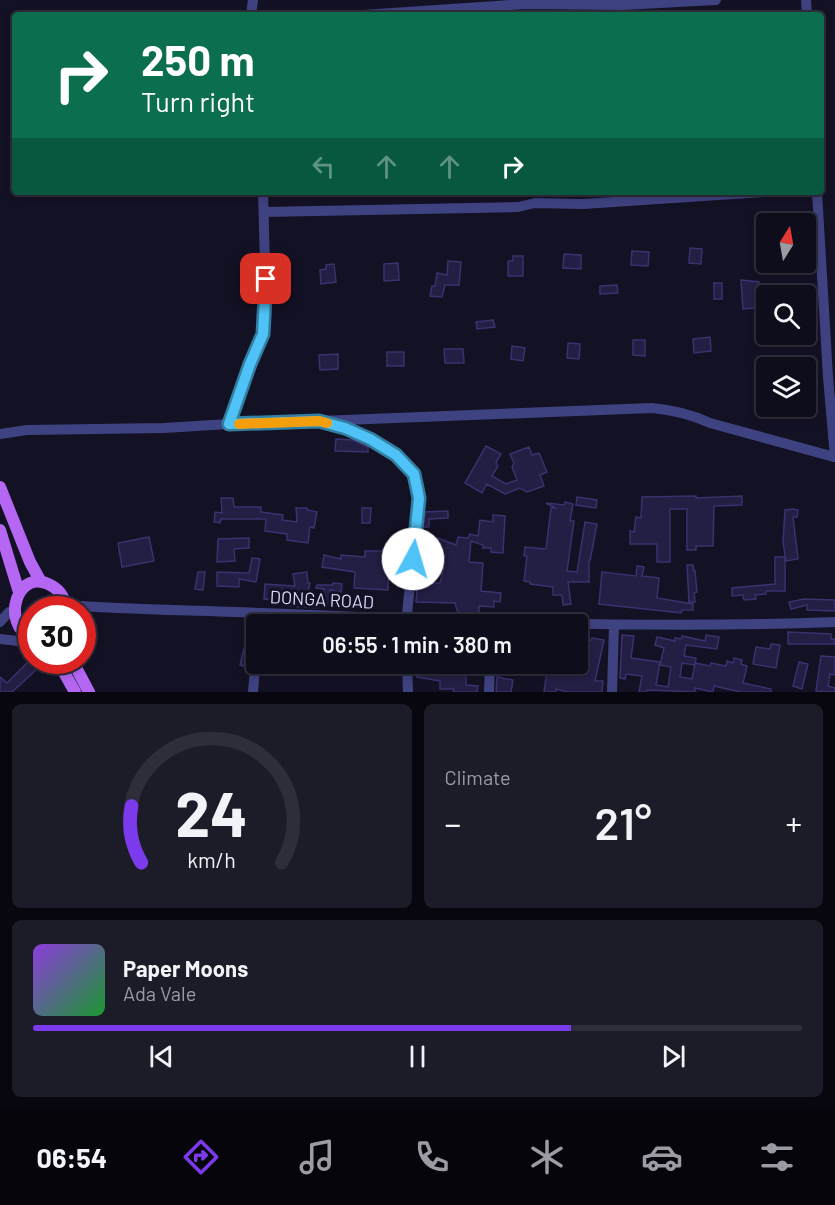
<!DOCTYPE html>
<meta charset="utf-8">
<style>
body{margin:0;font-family:Barlow,sans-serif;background:#1c1b28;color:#f1f3f6;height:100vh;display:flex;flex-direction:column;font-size:22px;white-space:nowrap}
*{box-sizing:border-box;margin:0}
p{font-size:20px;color:#9b9ca3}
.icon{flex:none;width:33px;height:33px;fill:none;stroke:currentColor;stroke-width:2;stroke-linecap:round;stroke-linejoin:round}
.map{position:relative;height:692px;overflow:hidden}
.details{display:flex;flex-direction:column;gap:12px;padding:12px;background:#08070f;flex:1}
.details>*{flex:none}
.banner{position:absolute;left:12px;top:12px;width:812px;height:183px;border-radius:6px;box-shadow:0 3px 9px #0003,0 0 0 2px #2e2d3a;background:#0b6e4f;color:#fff;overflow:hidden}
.needle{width:39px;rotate:11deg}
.fabs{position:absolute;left:756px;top:213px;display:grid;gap:12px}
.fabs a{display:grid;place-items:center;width:60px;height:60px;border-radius:6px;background:#0e0d1b;box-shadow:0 3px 9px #0003,0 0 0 2px #2e2d3a;font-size:30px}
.speed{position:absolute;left:18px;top:596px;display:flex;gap:12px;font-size:30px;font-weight:700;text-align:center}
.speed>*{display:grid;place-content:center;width:78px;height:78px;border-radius:50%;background:#0e0d1b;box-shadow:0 3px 9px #0003,0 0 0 2px #2e2d3a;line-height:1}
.speed .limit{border:9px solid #d22;background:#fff;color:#111}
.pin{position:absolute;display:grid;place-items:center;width:51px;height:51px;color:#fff;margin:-26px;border-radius:12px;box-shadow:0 3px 9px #0006}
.me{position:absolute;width:66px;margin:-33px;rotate:6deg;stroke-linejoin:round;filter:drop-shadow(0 0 4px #0008)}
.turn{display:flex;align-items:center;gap:21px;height:126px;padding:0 30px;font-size:27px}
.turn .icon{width:78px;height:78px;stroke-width:2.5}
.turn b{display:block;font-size:42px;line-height:51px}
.lanes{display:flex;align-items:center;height:57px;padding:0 30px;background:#0003;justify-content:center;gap:30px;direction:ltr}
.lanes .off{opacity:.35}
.big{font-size:45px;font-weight:600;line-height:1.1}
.details .widget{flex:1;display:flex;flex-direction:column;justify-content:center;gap:9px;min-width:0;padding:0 21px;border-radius:9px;background:#1c1b28}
.details .dial{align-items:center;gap:0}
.dial svg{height:156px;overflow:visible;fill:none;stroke:#2e2d3a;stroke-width:7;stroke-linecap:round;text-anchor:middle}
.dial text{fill:#f1f3f6;stroke:none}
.song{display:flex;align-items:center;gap:18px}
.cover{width:72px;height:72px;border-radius:9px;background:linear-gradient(135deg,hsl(270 70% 55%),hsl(130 70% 35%))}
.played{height:6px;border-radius:3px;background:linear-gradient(90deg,#7c3aed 70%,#2e2d3a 70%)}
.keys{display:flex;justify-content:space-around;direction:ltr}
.heat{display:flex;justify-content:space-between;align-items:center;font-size:33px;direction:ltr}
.details .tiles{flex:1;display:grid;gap:12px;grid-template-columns:1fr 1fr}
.widget:last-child{grid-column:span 2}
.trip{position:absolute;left:246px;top:614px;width:342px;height:60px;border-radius:6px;background:#0e0d1b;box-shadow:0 3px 9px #0003,0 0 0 2px #2e2d3a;font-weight:600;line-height:60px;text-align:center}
.tabs{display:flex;height:96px;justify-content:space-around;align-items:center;background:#06050b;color:#9b9ca3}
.tabs .icon{width:42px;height:42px}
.tabs .active{color:#7c3aed}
.tabs b{font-size:27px;color:#f1f3f6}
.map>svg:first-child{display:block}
.building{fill:#231e44;stroke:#39326e;stroke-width:1.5}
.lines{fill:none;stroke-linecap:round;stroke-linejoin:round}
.minor{stroke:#3f4280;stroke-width:10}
.major{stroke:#b567f4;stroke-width:12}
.route-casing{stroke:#337fa1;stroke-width:15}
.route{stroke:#4fc3f7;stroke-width:10}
.slow{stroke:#f59e0b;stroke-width:10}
.labels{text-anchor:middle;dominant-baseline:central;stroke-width:6;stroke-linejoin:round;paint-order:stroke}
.street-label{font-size:18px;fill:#d9d7fc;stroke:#131124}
</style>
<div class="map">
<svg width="835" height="692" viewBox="0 0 835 692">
<rect width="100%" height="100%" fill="#131124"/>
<path class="building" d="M690 248 702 249 701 264 689 263Z
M632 251 649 252 648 266 631 265Z
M564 254 581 255V269L563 268Z
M513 256H523V276H508V261H513Z
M448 261 461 262 459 285H445L442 297 430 296 432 286H435L437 273 447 275Z
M398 263 399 280 384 281V264Z
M778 263 779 273 763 274 762 265Z
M334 264 336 282 321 284 320 270 326 269V265Z
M741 280 759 282 758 296 766 295V307L743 309Z
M714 283H722V299H714Z
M617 285 618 293 600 294V286Z
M493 320 495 327 477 329 476 322Z
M710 337 711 351 694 353 693 339Z
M633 340H645V356L633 355Z
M568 343 580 344 579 359 567 358Z
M512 346 525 348 523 361 511 359Z
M444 349H463L464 363H445Z
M387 352H404V366H387Z
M338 354V369L320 370 319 355Z
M336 439 353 440 368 447V452L335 451Z
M486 446 501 454 496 462 498 466 492 476 506 484 517 480 512 467 514 463 510 454 529 447 532 455 539 453 547 472 540 475 544 486 527 492 520 488 505 494 487 484 482 493 465 483Z
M696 496V498L742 496V505L714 506 713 546H696V550H687V509H670V562H657V544H630V531L634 532 636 517 641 518 642 497Z
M577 497 597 500 596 508 576 505Z
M221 498H233L234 507H261V512L283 515 282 520 297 522 296 508H307V510L317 512 314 528 310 527 308 543 287 540V534L265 531 266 519H221L220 523 214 522 215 512 222 513Z
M565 502 573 504 570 521H574L567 571 577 572 585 522 597 524 590 561H589V582H568L571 604 563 605 562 595H553V587L530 584V582L524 581 527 556H524L525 547 546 549 551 508H555L546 503 564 505Z
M362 508H371L370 523H362Z
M793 509 798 510 797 517H793L798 559 786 561 783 542 785 510Z
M448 511V518L429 519V527H423L425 512Z
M493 515 505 516 503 553 491 552V548H483V545L471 541 469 562 483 563 481 591 501 593 500 602 494 601V607L479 606V613H458L455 603 416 602 419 569H425L426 583H440L444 568H433L432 553 433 549 437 550 438 538 456 545 458 537 468 538 470 534 478 536 480 520 493 522Z
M149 537 154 561 122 567 118 543Z
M249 538V548L234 549 235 561 217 562 218 539Z
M383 548H390L388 590 354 588 355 572 322 567 324 555 341 559V555L365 557V551H383Z
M775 557H785V591H766V594L755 595 756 599 744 600 743 595 732 596V588L775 584Z
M252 558 260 559 256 582 239 579V587L217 586V572L249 573Z
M687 565H693L694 571H695L697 592 694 593 695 602H689Z
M637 566 644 567 642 576 659 578 657 598 693 604V610H682L681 613 599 604 602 572 636 576Z
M198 572H205L203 590 195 589Z
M307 572 308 583H310L306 601 318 602V608L287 606 288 601 264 599 265 584 295 586 293 574Z
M333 583 342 584 341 592 330 590V604H324V589L316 588 317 585H333Z
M804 599 835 600V611L807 610V605L791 609 789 602Z
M788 632 831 634V639H835V644H788Z
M622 635 634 636 631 658 660 662 656 685 668 687 671 667 660 665 664 648 655 645 657 637 675 641V638L681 639 682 636 705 641 706 635 719 637 717 649 686 645 684 656 696 658 695 665 682 663 680 677 692 679 695 663 710 666 711 663 726 666 727 661 733 663 734 658 742 660 741 664 747 666 743 683 771 689V692H741L714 686 713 692 695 688V692L647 690 646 692H639L642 676 626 674 625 679 620 678Z
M592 638 604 640 595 681H603L602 692H567L556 689V692H544L547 671 563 674 565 663H582L585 648H578V640H592Z
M771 644 780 645 776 668 753 664 756 647 770 649Z
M245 645 252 646 249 655 248 667 240 665Z
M821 656 835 657V675L830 674 828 686 835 688V692L816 691Z
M29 661 37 669 12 692H0V677L7 683Z
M799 662 808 664 802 689 793 686Z
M443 663H466V685L478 686 477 692H453L454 689H440V681L417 677V671L441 675Z
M497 677 513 680 511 692H496Z"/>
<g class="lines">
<path class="minor" d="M806 0 807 15
M251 15 253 0
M363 15 525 4 623 5 716 0
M817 192 828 377 835 457
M264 212 518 207 535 203 583 204 765 192
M319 421 652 408C673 410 691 414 710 423L834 457
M229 424 319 421 345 428 370 439 396 455 414 474 419 497 406 624
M0 434 27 430 164 428 229 424 250 364 258 349 263 334 266 301 263 192
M66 605C131 610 196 610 262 613 453 621 644 629 835 622
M0 622 9 612
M0 639 18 641 32 638
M407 663 408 692
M253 692 256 656
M489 692 490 663
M612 692 614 625"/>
<path class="major" d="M0 487 30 562 41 582
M0 530 18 589
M32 638C0 624 17 565 52 586 61 591 65 599 66 609
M57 660 75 692
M72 660 89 692"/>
</g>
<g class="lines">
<defs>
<path id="route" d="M266 279 263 334 250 364 229 424 319 421 345 428 370 439 396 455 414 474 419 498 413 559"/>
</defs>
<use href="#route" class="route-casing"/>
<use href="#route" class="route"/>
<path class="slow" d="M239 424 319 421 327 423"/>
</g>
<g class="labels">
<g class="street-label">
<text transform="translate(322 599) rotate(3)">DONGA ROAD</text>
</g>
</g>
</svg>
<div class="fabs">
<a><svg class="needle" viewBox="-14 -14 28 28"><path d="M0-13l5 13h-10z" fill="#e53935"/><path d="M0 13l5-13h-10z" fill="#9b9ca3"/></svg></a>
<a><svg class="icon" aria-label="search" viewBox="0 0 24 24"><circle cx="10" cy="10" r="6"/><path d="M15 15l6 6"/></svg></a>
<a><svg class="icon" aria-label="layers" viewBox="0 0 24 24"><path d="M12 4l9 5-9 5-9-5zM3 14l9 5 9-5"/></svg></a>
</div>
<div class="speed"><div class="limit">30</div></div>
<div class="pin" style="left:266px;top:279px;background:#d93025"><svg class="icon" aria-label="arrive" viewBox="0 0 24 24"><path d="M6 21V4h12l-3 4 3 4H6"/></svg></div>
<svg class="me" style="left:413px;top:559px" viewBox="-20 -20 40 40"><circle r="19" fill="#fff"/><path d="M0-13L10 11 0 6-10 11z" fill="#4fc3f7"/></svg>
<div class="trip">06:55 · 1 min · 380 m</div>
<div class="banner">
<div class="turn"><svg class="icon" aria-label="right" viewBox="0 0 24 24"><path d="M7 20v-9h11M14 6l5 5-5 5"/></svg><div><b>250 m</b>Turn right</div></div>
<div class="lanes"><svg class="icon off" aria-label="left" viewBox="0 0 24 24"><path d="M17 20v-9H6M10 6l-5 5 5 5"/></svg><svg class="icon off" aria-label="ahead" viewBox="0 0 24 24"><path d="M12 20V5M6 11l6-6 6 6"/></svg><svg class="icon off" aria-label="ahead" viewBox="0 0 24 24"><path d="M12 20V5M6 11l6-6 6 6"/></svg><svg class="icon" aria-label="right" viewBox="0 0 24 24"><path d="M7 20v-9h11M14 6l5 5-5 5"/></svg></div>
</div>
</div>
<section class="details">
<div class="tiles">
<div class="widget dial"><svg viewBox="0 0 100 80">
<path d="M14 69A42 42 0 1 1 86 69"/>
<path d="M14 69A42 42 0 0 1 9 40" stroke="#7c3aed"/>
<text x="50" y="56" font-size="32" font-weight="700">24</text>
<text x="50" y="72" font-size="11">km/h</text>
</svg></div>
<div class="widget"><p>Climate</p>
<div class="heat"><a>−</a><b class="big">21°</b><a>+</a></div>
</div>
<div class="widget">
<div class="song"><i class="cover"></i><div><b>Paper Moons</b><p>Ada Vale</p></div></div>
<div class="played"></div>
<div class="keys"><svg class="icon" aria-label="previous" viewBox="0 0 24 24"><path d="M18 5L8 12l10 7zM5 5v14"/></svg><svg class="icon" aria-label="pause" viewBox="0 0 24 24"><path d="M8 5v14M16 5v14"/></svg><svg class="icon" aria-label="next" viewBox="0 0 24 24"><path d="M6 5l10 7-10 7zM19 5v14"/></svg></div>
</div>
</div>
</section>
<nav class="tabs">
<b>06:54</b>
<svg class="icon active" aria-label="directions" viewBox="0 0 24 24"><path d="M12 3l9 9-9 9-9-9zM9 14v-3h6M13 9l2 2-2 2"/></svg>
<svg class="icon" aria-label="music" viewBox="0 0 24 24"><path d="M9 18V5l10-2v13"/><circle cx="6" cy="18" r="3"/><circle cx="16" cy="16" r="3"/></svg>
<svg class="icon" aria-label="phone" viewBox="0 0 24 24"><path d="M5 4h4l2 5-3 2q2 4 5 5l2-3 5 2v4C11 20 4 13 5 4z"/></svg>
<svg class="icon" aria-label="climate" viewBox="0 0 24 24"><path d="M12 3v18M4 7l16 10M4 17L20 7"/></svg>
<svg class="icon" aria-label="car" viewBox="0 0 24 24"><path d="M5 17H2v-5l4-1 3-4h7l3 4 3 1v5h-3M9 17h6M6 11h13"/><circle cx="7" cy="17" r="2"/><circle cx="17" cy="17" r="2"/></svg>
<svg class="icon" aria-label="filters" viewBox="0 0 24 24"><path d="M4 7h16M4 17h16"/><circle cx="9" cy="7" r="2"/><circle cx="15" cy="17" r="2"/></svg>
</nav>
